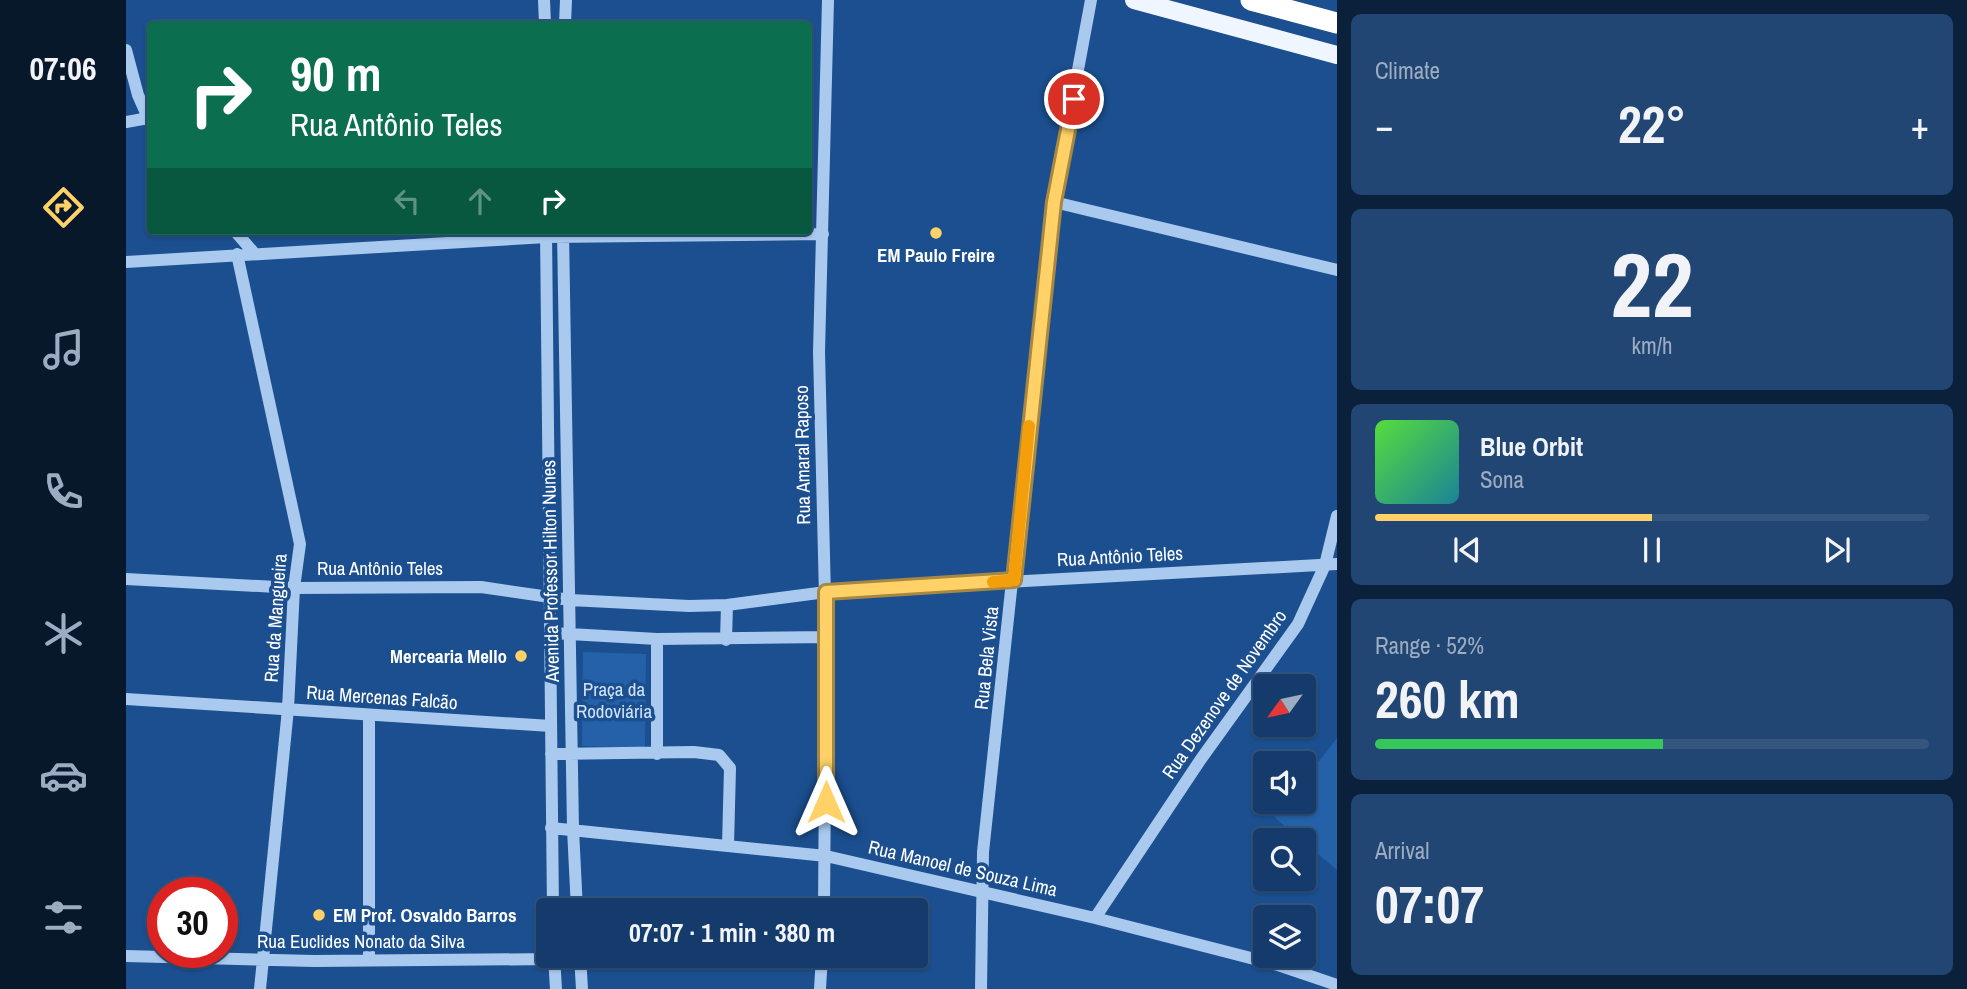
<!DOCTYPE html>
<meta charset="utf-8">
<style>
body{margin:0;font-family:"Archivo Narrow",sans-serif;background:#214673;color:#f1f3f6;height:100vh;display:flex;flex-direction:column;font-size:26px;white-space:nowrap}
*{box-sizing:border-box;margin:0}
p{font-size:23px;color:#9dadc1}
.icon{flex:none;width:38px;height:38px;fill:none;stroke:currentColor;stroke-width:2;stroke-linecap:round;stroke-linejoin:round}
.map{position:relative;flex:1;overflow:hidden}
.sheet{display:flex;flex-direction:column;gap:14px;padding:14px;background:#0b203b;width:630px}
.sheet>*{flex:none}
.banner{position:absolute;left:21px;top:21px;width:665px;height:214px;border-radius:7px;box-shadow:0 2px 5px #0004,0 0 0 2px #33557e;background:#0b6e4f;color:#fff;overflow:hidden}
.needle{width:46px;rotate:237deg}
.buttons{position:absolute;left:1127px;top:674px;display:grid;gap:14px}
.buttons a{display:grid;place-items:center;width:63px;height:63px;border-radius:7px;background:#143b6b;box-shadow:0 2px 5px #0004,0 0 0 2px #33557e;font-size:35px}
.speed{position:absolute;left:21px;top:877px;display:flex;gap:14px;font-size:35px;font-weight:700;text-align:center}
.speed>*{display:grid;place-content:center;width:91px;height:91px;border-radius:50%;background:#143b6b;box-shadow:0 2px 5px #0004,0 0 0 2px #33557e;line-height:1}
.speed .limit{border:10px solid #d22;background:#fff;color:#111}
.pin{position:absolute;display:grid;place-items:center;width:60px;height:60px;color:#fff;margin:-30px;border:4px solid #fff;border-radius:50%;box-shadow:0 2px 7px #0007}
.me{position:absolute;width:77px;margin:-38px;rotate:0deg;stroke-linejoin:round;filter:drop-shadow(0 0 5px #0008)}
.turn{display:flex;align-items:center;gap:24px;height:147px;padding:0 28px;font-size:32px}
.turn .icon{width:91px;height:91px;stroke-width:2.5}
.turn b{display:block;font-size:49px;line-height:60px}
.lanes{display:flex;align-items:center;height:66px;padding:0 28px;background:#0003;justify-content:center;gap:35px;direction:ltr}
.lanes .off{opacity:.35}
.big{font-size:52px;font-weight:700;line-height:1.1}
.sheet .card{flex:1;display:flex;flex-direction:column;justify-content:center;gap:10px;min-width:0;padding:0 24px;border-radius:10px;background:#214673}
.sheet .dial{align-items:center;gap:0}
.dial b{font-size:91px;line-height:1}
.song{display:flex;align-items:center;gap:21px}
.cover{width:84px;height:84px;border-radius:10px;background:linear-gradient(135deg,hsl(110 70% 55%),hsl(190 70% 35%))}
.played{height:7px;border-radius:4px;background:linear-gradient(90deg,#ffd166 50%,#33557e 50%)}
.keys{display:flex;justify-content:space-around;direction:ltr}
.heat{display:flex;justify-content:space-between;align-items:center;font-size:38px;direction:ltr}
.charge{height:10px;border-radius:5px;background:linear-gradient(90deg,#34c759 52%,#33557e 0)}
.trip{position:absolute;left:410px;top:898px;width:392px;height:70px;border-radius:7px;background:#143b6b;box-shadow:0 2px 5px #0004,0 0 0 2px #33557e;font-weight:700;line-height:70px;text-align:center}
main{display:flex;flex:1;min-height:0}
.tab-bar{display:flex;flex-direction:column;width:126px;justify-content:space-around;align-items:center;background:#08182b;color:#9dadc1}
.tab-bar .icon{width:49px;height:49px}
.tab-bar .active{color:#ffd166}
.tab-bar b{font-size:32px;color:#f1f3f6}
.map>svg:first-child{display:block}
.green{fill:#2461a8}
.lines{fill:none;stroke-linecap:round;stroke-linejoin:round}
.minor{stroke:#a9c9ee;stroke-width:12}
.major{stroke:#f0f6ff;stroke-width:18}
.highway{stroke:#fff;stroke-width:21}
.route-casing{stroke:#a68842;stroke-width:18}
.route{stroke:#ffd166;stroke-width:12}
.slow{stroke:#f59e0b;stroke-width:12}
.poi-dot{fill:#ffd166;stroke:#1b4f8f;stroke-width:2.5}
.labels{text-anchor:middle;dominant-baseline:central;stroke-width:7;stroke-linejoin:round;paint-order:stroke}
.poi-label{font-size:19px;font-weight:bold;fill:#fff;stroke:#1b4f8f}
.street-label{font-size:19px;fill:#fff;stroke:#1b4f8f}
.park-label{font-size:19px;fill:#cfe3fa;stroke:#1b4f8f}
</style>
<main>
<nav class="tab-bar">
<b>07:06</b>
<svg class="icon active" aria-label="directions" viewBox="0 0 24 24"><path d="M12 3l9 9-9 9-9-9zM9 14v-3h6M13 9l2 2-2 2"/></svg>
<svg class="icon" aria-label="music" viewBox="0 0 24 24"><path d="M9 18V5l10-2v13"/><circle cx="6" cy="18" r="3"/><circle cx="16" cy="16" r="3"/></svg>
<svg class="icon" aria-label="phone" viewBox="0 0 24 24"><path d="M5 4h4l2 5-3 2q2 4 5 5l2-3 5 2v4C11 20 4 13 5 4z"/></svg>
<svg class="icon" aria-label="climate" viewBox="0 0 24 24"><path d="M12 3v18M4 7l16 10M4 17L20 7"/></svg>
<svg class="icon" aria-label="car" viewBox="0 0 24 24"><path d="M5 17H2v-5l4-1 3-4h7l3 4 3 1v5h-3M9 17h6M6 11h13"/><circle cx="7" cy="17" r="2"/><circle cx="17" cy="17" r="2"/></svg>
<svg class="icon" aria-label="filters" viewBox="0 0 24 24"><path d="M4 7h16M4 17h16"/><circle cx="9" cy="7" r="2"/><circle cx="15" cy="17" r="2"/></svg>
</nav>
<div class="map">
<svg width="1211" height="989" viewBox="0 0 1211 989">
<rect width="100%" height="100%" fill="#1b4f8f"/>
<path class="green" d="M457 652 520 654 519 748 456 746Z
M1211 738V870L1148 817 1160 802H1178V780Z"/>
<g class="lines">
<path class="minor" d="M418 0 419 24
M439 24 440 0
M0 50 12 95 24 122
M0 122 22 118
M928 202 1211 270
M109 231 128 253
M420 231 427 910
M437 232 447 829 451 910
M111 254 174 544 168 588 162 709 134 989
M0 262 421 237 697 234
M0 579 168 588 355 587 444 600 563 606 601 605 700 592 1211 564
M426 633 531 639 700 637
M531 639V754
M600 640 601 605
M0 699 425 726
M243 716V960
M425 754 568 752 593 755 604 768 602 845
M425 828 700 856 969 918 1152 965 1211 985
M698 910 700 637 693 352 702 0
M969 918 1075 759 1172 624 1199 565 1211 516
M0 956 188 961 428 959
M428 956 430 989
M454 956 456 989
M694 989 696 956
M855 989 857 852 919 273 930 188 965 0"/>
<path class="major" d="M1008 0 1211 55"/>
<path class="highway" d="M1125 0 1211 23"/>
</g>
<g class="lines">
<defs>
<path id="route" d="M700 802V592L888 580 928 202 948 99"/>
</defs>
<use href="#route" class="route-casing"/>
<use href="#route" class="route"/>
<path class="slow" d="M867 582 888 580 903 426"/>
</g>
<g class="poi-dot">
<circle cx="810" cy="233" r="7"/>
<circle cx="395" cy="656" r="7"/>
<circle cx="193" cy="915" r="7"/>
</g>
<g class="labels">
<g class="poi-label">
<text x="810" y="255">EM Paulo Freire</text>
<text x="381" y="656" text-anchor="end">Mercearia Mello</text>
<text x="207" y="915" text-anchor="start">EM Prof. Osvaldo Barros</text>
</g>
<g class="street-label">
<text transform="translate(676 455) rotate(-91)">Rua Amaral Raposo</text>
<text transform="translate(994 556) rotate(-3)">Rua Antônio Teles</text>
<text x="254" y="568">Rua Antônio Teles</text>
<text transform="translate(424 571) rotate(-91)">Avenida Professor Hilton Nunes</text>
<text transform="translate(149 618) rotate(-86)">Rua da Mangueira</text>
<text transform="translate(860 658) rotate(-84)">Rua Bela Vista</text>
<text transform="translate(1098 694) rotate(-55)">Rua Dezenove de Novembro</text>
<text transform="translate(256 697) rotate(4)">Rua Mercenas Falcão</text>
<text transform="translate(837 868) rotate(13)">Rua Manoel de Souza Lima</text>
<text x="235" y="941">Rua Euclides Nonato da Silva</text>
</g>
<g class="park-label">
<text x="488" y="689">Praça da<tspan x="488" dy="22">Rodoviária</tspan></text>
</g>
</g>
</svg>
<div class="buttons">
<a><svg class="needle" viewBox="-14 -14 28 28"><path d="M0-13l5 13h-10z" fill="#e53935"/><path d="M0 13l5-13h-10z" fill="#9dadc1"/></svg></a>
<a><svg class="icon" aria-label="sound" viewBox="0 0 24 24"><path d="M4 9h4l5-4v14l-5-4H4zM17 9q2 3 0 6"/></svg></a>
<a><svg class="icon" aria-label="search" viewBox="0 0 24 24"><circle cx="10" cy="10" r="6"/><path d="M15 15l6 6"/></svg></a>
<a><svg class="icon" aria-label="layers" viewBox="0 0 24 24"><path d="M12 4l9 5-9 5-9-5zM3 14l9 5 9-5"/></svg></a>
</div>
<div class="speed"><div class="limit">30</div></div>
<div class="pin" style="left:948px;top:99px;background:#d93025"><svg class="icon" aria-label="arrive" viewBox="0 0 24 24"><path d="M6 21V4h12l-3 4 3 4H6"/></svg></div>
<svg class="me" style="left:700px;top:802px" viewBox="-20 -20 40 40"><path d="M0-17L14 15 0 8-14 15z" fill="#ffd166" stroke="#fff" stroke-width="4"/></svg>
<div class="trip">07:07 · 1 min · 380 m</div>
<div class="banner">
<div class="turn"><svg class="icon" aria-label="right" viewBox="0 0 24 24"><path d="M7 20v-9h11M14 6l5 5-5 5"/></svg><div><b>90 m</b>Rua Antônio Teles</div></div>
<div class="lanes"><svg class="icon off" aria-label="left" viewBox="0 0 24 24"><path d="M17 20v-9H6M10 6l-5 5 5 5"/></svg><svg class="icon off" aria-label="ahead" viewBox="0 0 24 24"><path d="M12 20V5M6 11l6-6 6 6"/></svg><svg class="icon" aria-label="right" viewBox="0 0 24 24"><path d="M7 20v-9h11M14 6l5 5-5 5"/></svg></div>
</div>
</div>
<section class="sheet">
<div class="card"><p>Climate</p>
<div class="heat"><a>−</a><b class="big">22°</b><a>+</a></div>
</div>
<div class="card dial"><b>22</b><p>km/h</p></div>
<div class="card">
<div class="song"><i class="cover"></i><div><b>Blue Orbit</b><p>Sona</p></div></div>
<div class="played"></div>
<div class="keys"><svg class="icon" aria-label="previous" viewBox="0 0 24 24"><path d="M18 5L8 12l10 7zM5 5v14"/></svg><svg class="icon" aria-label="pause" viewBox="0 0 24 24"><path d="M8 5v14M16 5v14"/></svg><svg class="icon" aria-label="next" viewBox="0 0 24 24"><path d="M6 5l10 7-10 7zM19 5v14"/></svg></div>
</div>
<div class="card"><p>Range · 52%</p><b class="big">260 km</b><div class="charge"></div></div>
<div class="card"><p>Arrival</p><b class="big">07:07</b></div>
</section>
</main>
